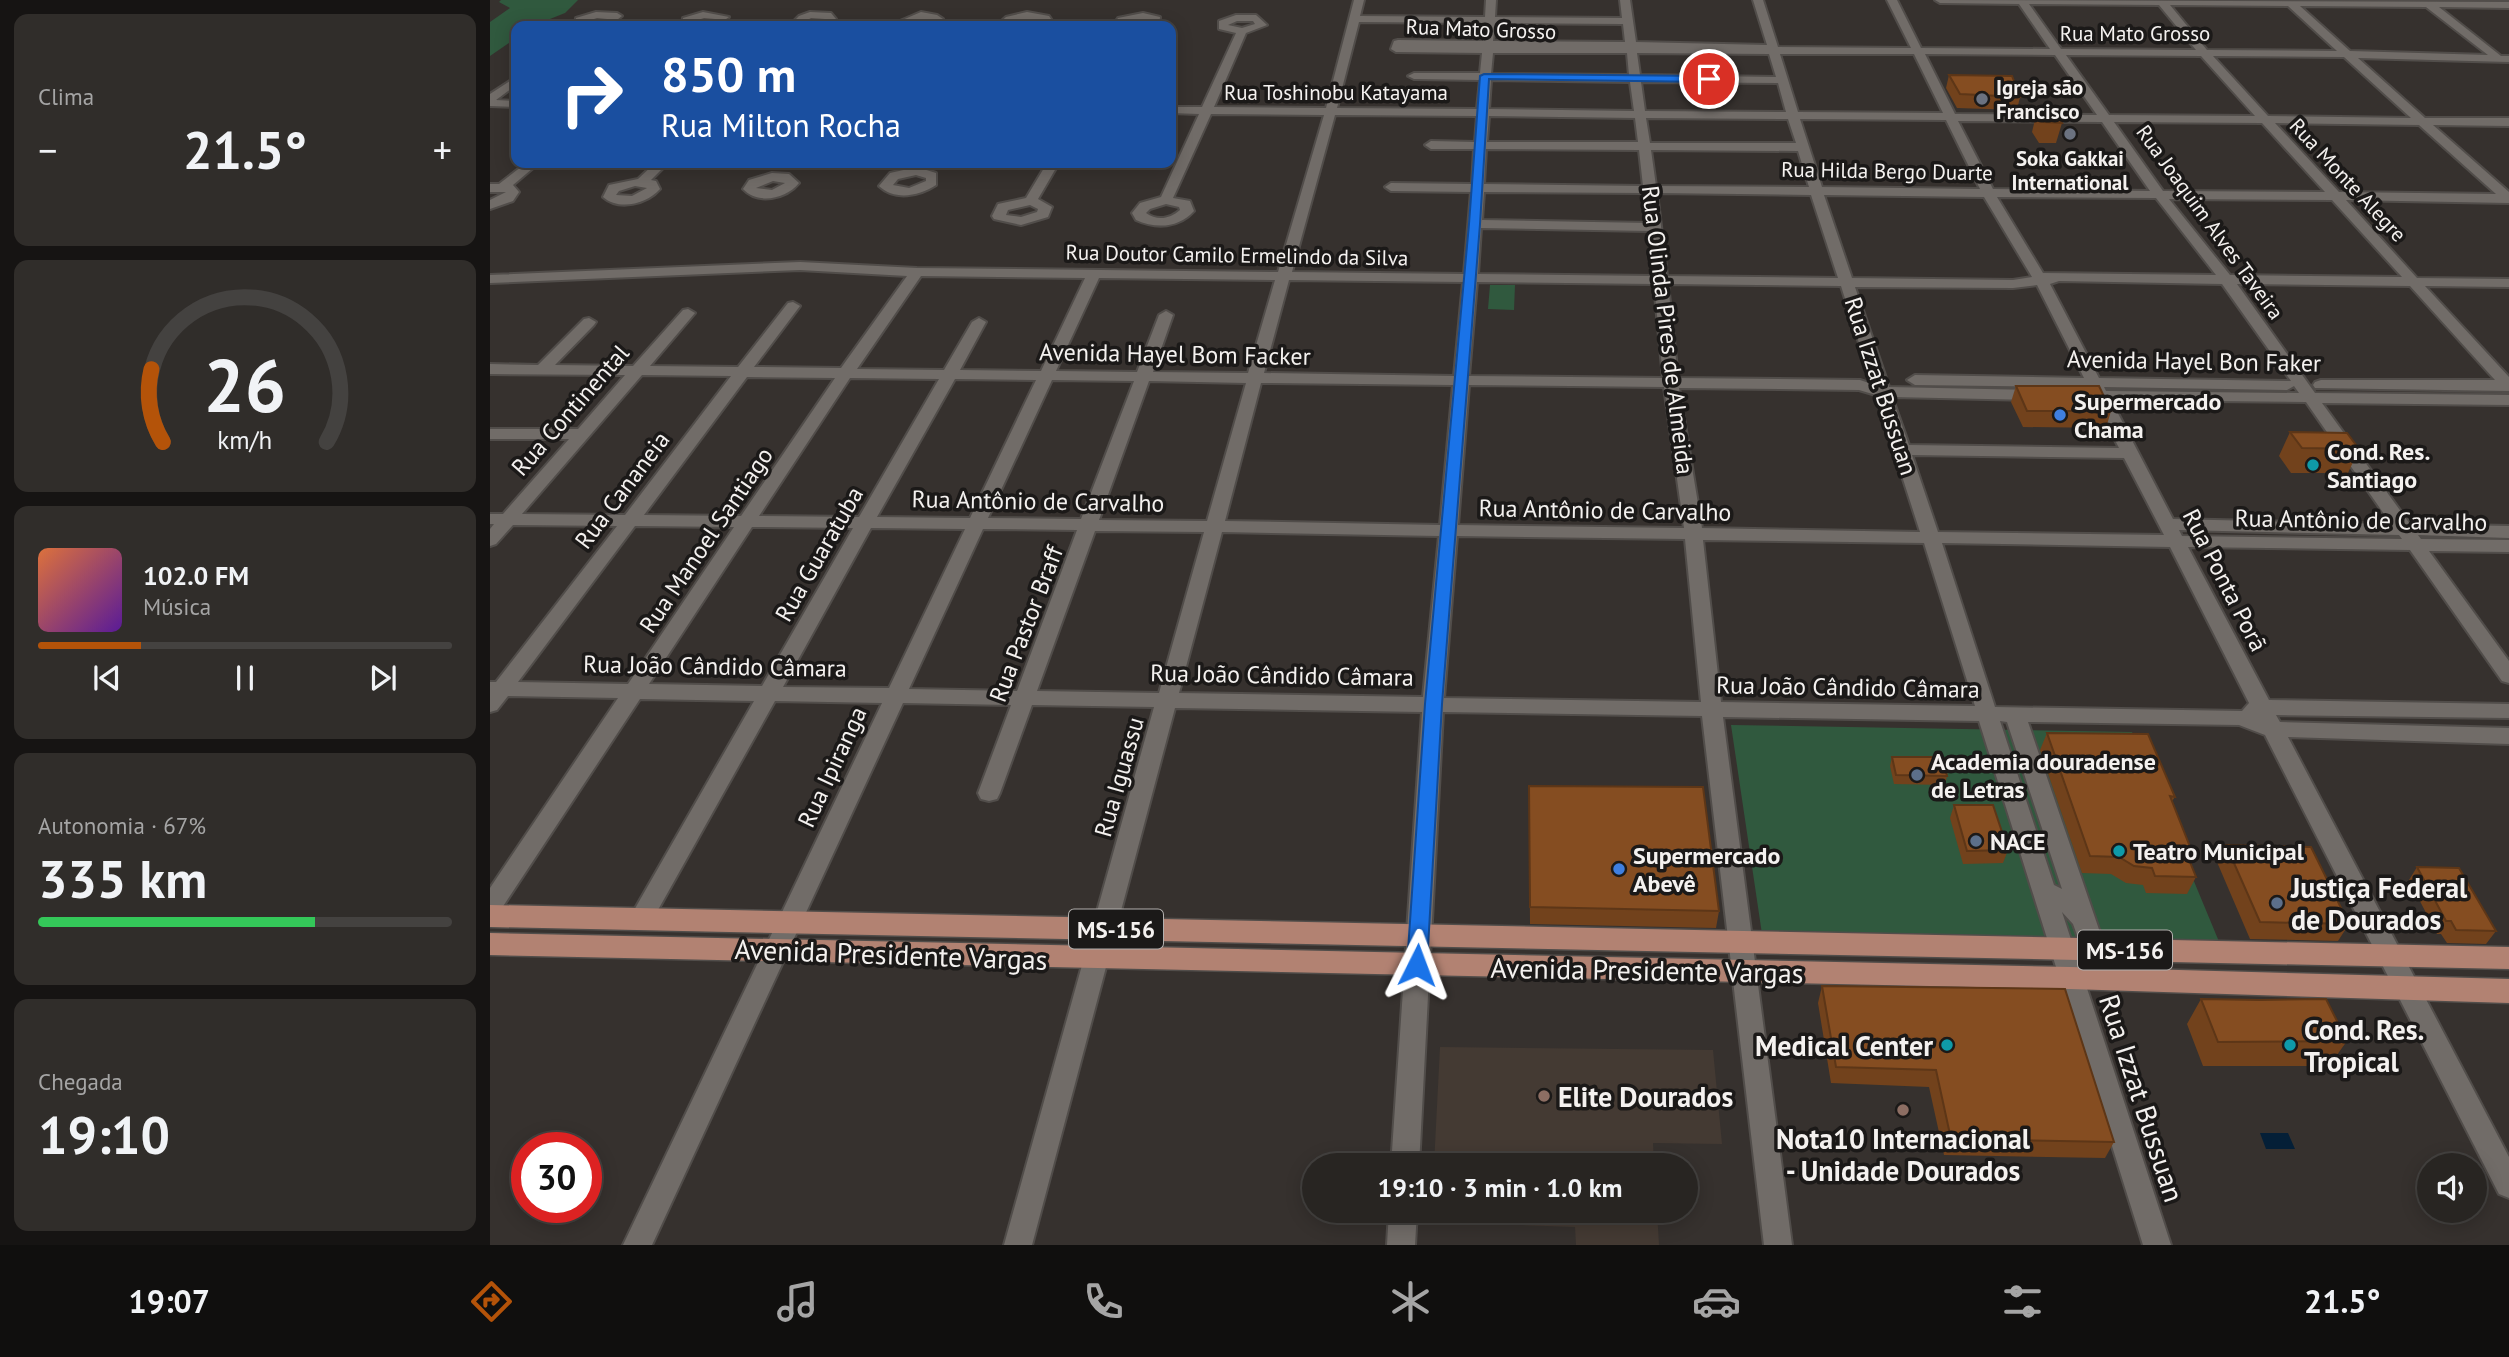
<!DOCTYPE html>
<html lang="pt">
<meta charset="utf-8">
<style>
body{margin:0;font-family:"PT Sans",sans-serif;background:#302d2a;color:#f1f3f6;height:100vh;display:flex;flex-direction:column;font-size:26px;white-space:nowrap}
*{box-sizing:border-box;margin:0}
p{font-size:23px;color:#a5a5a5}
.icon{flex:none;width:38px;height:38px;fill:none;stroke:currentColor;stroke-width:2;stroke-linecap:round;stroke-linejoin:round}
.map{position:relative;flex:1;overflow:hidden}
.panel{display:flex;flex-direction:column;gap:14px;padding:14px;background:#161413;width:490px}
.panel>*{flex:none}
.top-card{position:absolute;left:21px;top:21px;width:665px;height:147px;border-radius:14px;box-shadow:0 4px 18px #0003,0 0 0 2px #444240;background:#1a4fa0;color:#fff;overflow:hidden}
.tools{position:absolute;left:1927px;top:1153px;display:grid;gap:14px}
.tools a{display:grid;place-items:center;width:70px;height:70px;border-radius:50%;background:#282522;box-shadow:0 4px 18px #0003,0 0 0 2px #444240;font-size:35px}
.speed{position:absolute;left:21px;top:1132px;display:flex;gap:14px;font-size:35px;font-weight:700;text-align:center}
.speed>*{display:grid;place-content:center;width:91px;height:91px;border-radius:50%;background:#282522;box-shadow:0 4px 18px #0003,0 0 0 2px #444240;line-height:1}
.speed .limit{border:10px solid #d22;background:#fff;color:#111}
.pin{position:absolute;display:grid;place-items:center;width:60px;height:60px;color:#fff;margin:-30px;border:4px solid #fff;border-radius:50%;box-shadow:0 2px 7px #0007}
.me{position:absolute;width:77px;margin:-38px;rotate:3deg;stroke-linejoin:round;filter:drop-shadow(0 0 5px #0008)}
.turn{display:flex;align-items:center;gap:24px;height:147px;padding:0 35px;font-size:32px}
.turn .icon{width:91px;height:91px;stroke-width:2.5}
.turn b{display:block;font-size:49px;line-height:60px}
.big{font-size:52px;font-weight:700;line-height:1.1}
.panel .widget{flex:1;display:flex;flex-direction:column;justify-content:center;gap:10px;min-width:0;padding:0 24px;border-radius:14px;background:#302d2a}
.panel .dial{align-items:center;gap:0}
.dial svg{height:182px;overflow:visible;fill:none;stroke:#444240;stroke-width:7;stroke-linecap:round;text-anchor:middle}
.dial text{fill:#f1f3f6;stroke:none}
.song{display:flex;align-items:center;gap:21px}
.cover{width:84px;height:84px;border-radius:10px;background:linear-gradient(135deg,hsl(20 70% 55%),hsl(270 70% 35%))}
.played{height:7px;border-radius:4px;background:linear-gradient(90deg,#b45309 25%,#444240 25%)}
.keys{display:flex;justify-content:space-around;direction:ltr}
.heat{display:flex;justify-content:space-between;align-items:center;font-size:38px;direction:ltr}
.charge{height:10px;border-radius:5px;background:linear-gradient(90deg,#34c759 67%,#444240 0)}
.trip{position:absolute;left:812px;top:1153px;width:396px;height:70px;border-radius:35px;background:#282522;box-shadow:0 4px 18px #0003,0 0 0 2px #444240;font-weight:700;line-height:70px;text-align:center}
.menu{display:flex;height:112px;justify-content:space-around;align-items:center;background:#100f0e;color:#a5a5a5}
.menu .icon{width:49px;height:49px}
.menu .on{color:#b45309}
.menu b{font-size:32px;color:#f1f3f6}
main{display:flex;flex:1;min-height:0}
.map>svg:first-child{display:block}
.built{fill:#443a33}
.green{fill:#30593e}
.water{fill:#041f37}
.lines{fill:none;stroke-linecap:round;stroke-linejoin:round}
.minor-casing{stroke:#514d4a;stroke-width:4}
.major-casing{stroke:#514d4a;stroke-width:3}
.minor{fill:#716c68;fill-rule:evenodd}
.major{fill:#b28272;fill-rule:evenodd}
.wall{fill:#72421c}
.building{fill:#854d21;stroke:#5d3617;stroke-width:2}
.route{fill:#1a73e8;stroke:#114b97;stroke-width:2}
.worship-dot{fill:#6b7280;stroke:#1b1918;stroke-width:2.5}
.shop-dot{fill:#3f7fe0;stroke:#1b1918;stroke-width:2.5}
.culture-dot{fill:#0f9aa8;stroke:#1b1918;stroke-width:2.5}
.service-dot{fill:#5c6f8a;stroke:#1b1918;stroke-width:2.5}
.education-dot{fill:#8d6e63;stroke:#1b1918;stroke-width:2.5}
.labels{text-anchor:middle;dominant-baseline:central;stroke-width:7;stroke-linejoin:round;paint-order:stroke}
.far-street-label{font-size:21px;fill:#f4f1ef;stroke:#1b1918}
.far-poi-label{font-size:21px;font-weight:bold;fill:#f4f1ef;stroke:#1b1918;text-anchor:start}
.shield{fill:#1b1918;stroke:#b3b0ae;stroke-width:2}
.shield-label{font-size:23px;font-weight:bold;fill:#f4f1ef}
.street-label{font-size:24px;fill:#f4f1ef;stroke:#1b1918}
.poi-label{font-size:24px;font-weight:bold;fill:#f4f1ef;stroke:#1b1918;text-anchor:start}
.near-poi-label{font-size:28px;font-weight:bold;fill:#f4f1ef;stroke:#1b1918;text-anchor:start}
.near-street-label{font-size:28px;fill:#f4f1ef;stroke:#1b1918}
</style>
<main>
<section class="panel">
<div class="widget"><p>Clima</p>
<div class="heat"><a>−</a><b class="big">21.5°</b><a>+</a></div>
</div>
<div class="widget dial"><svg viewBox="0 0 100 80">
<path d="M14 69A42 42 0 1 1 86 69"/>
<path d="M14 69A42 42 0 0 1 9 37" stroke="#b45309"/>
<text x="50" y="56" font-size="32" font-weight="700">26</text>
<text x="50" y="72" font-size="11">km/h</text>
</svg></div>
<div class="widget">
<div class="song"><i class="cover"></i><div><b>102.0 FM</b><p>Música</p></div></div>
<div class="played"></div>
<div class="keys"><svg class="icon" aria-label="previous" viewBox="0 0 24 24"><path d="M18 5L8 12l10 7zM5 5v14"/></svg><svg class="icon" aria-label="pause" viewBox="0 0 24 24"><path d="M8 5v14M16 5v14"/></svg><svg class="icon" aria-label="next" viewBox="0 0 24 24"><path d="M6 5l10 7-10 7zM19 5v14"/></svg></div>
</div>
<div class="widget"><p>Autonomia · 67%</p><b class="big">335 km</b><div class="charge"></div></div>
<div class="widget"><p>Chegada</p><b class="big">19:10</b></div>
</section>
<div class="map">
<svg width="2019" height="1245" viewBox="0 0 2019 1245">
<rect width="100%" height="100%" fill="#36312e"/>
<path class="built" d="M950 1047 1223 1050 1232 1144 1163 1143 1164 1165H944Z
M942 1211H1167L1169 1245H1086L1085 1227 942 1222Z"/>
<path class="green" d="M11 0H88L75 13 60 19 67 26H26V38L0 56V22L20 8 9 2Z
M1000 285H1025L1024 310 998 309Z
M1241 725 1642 732 1730 944 1272 934Z"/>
<path class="water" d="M1770 1133H1798L1805 1149H1776Z"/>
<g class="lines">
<defs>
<path id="minor" d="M864 0H874L870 16 995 17 996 0H1006L1005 17 1132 18 1130 0H1140L1146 42 1277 45 1263 0H1273L1288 47 1421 48 1397 0H1407L1431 48 1560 49 1529 4 1450 3 1445 0 2019 2V8L1949 7 2011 56H2019V62L1868 58 1935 118H2019V126L1943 125 2019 192V203L1856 200 1927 278 2019 279V287L1935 286 2019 377V391L1825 388 1823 385 1825 382 1831 380H2005L1920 286 1747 284 1825 393 2019 395V405L1832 403 1920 524 2019 526V538L1928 535 1931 539 2019 540V552L1939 551 2019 661V683L2012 681 1920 550 1698 547 1779 700 2019 704V718L1786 715 1790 722 2019 728V744L1798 737 2019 1157V1198L2009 1194 1775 735 1749 725 1538 722 1616 950 1613 957 1604 960 1595 957 1583 924 1572 912 1681 1245H1653L1489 721 1233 717 1302 1245H1274L1212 716 953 712 929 1166H901L932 712 685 708 542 1245H514L664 707 542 705 510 793 507 799 499 801 491 799 488 793 521 705 413 703 162 1245H133L392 703 285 701 159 926 151 929 143 926 139 919 264 701 150 699 8 914 0 917V888L128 698 18 696 7 710 0 712V682H6L127 526 23 525 6 544 0 546V529L4 524H0V514H13L79 439H0V429H88L135 375 0 374V364L48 365 94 319 99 318 106 322 104 325 65 365 143 366 193 310 198 309 205 313 160 366 248 367 298 303 303 302 310 306 264 367 351 368 417 276 310 270 0 283V275L310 262 427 268 788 272 834 115 721 114 683 198 700 201 704 211C689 228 666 229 646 220L642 213 650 203 671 197 709 114 681 113V107H712L746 33 729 29V21L746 15H766L777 25 756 33 724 107 836 108ZM1539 4 1669 5 1706 50 1571 49ZM1680 5 1798 6 1847 51 1717 50ZM1810 6 1936 7 1998 55 1860 51ZM747 21H763L765 24 752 28 738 25ZM869 22 994 23 993 41 908 40 904 41 901 49 906 52 992 53 990 73H924L918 76 924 79 990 80 987 109 847 108ZM1005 23 1133 24 1135 42 1003 41ZM1003 53H1137L1139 75 1001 74ZM1147 53 1279 54 1286 77 1150 75ZM1290 54H1424L1453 113 1308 112ZM1435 54 1565 55 1607 115 1465 114ZM1576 55 1711 56 1765 116 1619 115ZM1723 56 1854 57 1921 118 1778 116ZM1001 80 1140 82 1144 111 999 109ZM1151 82 1288 83 1296 112 1155 111ZM845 115 987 116 985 142 941 141 935 145 941 149H984L982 184 901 183 895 187 901 191 981 192 974 274 802 272ZM999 116 1145 118 1148 142H997ZM1156 118 1298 119 1306 143H1160ZM1310 119 1456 120 1490 189 1332 187ZM1468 121 1612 122 1660 191 1503 189ZM1624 122 1772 123 1835 192 1673 191ZM1785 123 1929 125 2006 194 1849 192ZM996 149 1149 150 1153 186 994 184ZM1161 150 1308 151 1319 187 1166 186ZM994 192 1154 193 1158 223 992 220ZM1167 193 1321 195 1348 278 1177 276ZM1334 195 1494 197 1542 277 1523 280 1362 278ZM1507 197 1666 198 1726 275 1553 273ZM1679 199 1842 200 1912 277 1740 275ZM676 204 689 207 690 210C680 219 667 221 656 213L660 209ZM991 228 1159 231 1163 276 988 274ZM431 276 595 278 551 371 470 370 496 322 489 318 482 322 454 370 367 369ZM609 278 785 280 758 373 663 372 683 315 676 311 669 315 647 372 566 371ZM799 280 973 282 964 376 774 373ZM1569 281 1732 284 1801 381 1609 378 1560 284ZM987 282 1164 284 1173 378 979 376ZM1178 284 1351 286 1382 384 1370 380 1188 378ZM1547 285 1594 378 1425 375 1417 380 1425 385 1598 387 1600 390H1589L1581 395 1589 400H1605L1629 448 1419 445 1402 397 1548 400 1556 395 1548 390 1399 387 1365 287 1523 288ZM152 375 241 376 135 515 32 514ZM257 377 345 378 251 516 154 515ZM360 378 449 379 369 517 269 516ZM465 379 546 380 480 518 387 517ZM562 380 644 381 591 519 498 518ZM659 381 756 383 717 521 609 520ZM771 383 963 385 950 525 735 521ZM979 385 1174 387 1194 528 968 525ZM1804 386 1809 393 1616 391 1614 387 1797 390ZM1189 388 1369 390 1386 395 1430 532 1212 528ZM1621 400 1816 402 1901 524 1683 519ZM1422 455 1634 458 1674 535 1448 532ZM145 526 244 527 138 684 28 682ZM262 527 363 528 272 686 159 684ZM381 528 475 529 399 688 293 687ZM493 529 587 530 527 691 419 689ZM1689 530 1909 535 1912 539 1692 536ZM605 531 714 532 669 693 547 691ZM732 532 949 536 933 697 689 693ZM967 536 1195 539 1211 702 954 698ZM1213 540 1434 543 1485 706 1231 702ZM1452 543 1680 547 1759 703 1752 711 1505 707ZM1510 721 1517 722 1572 889 1564 885Z
M106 12 127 13 132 16 119 26H87L85 24 86 18ZM107 18 117 19 95 22Z
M213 12 239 17 226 26 192 25 193 18ZM214 18 225 19 202 23V22Z
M320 12 341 13 346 19C337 29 313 30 302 23L309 16ZM321 18 335 19 314 22Z
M431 12 447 15 453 19 444 26H428L442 20 431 19 421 22 425 26H414L410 21Z
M537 12 559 16 563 22 560 26H549L551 20C527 16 523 27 506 26L516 17Z
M653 13 670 17 669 26H656L661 21 653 19 635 22 636 26 624 24 628 18Z
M26 77V85L6 100 26 101V107L0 106V94Z
M36 163H49L23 185 29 192 23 201 0 209V200L16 192H0V184H9Z
M165 163H178L161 180 166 181 170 189C157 204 129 211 113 197L119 185 148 179ZM145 186 157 188 142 196 126 195 129 191Z
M557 163H569L548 199 562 207 558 217 531 225 504 219 502 216 508 204 536 198ZM540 205 548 209 547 212 531 217 516 215 518 210Z
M427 167 446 173V185C429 196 405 201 389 186L400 173ZM426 175 436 178V181L419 188 403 185 408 179Z
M282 173 299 174 309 183C296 199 268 205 253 189L259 180ZM283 181 295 183 282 190 266 188Z
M899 1211H927L925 1245H897Z"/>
<path id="major" d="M0 905 2019 947V969L0 927Z
M0 933 1580 967 2019 979V1003L1580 989 0 955Z"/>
</defs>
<use href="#minor" class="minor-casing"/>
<use href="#major" class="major-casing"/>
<use href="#minor" class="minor"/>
<use href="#major" class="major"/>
</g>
<path class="wall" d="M1459 75 1530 97 1527 110 1467 108 1456 88Z
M1547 111 1572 123 1566 143H1549L1542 132Z
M1526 386 1621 411 1616 428 1533 427 1521 402Z
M1800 432 1869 449 1858 473H1801L1789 456Z
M1557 733 1685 797 1682 801 1704 857 1701 864 1706 877 1697 894 1656 893 1653 885 1636 883 1621 874 1592 873 1550 750Z
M1402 757 1457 776 1455 785 1404 784 1400 766Z
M1039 804 1229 911 1226 928 1040 924Z
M1464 805 1518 850 1513 863 1473 864 1460 818Z
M1736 845 1859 924 1848 941 1760 939 1727 862Z
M1927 867 2006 931 1996 944 1957 943 1951 934H1947L1919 880Z
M1332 986 1624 1142 1615 1158 1454 1155 1439 1087 1341 1083 1328 1003Z
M1711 999 1857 1041 1839 1066H1713L1697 1024Z"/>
<path class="building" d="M1459 75 1522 76 1530 97 1470 94Z
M1547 111 1565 112 1572 123 1554 122Z
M1526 386H1609L1621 411H1537Z
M1800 432 1857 433 1869 449 1812 448Z
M1557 733 1658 734 1685 797 1680 796 1704 857H1698L1706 877 1665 876 1662 868 1644 866 1629 857 1600 856Z
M1402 757H1453L1457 776 1406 775Z
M1039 786 1213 787 1229 911 1040 907Z
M1464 805H1503L1518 850 1477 851Z
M1736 845 1821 847 1859 924 1770 922Z
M1927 867 1969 868 2006 931 1966 930 1961 921H1956Z
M1332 986 1575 989 1624 1142 1461 1139 1446 1070 1346 1067Z
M1711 999 1770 1000 1836 999 1857 1041 1728 1042Z"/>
<path class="route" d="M994 74 1219 76 1223 79 1219 82 999 79 990 224 952 704 937 965 934 971 927 974 920 971 917 965 935 704 979 224 990 76Z"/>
<g class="worship-dot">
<circle cx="1492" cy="99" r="7"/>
<circle cx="1580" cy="134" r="7"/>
</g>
<g class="shop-dot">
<circle cx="1570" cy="415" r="7"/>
<circle cx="1129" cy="869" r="7"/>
</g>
<g class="culture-dot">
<circle cx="1823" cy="465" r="7"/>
<circle cx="1629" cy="851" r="7"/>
<circle cx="1457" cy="1045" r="7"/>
<circle cx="1800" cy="1045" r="7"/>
</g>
<g class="service-dot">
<circle cx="1427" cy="775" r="7"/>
<circle cx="1486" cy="841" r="7"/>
<circle cx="1787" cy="903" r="7"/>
</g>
<g class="education-dot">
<circle cx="1054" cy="1096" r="7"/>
<circle cx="1413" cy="1110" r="7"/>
</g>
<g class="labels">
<g class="far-street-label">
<text transform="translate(991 29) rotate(2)">Rua Mato Grosso</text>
<text x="1645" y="33">Rua Mato Grosso</text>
<text x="846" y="92">Rua Toshinobu Katayama</text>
<text transform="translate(1397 171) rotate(1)">Rua Hilda Bergo Duarte</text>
<text transform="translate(1858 180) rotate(47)">Rua Monte Alegre</text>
<text transform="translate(1720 222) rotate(54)">Rua Joaquim Alves Taveira</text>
<text transform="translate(747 255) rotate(1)">Rua Doutor Camilo Ermelindo da Silva</text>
</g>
<g class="far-poi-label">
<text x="1506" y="87">Igreja são<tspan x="1506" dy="24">Francisco</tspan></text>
<text x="1580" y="158" text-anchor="middle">Soka Gakkai<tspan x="1580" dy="24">International</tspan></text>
</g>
<g class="shield">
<rect x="579" y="909.5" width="94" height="39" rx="5"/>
<rect x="1588" y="930.5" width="94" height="39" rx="5"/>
</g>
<g class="shield-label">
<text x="626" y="929">MS-156</text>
<text x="1635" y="950">MS-156</text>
</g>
<g class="street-label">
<text transform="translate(1178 330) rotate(83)">Rua Olinda Pires de Almeida</text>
<text transform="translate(685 354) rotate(1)">Avenida Hayel Bom Facker</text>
<text transform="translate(1704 361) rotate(1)">Avenida Hayel Bon Faker</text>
<text transform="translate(1391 386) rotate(72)">Rua Izzat Bussuan</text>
<text transform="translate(80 410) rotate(-49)">Rua Continental</text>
<text transform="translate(132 490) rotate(-53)">Rua Cananeia</text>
<text transform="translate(548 501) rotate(1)">Rua Antônio de Carvalho</text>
<text transform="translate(1115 510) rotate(1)">Rua Antônio de Carvalho</text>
<text transform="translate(1871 520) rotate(1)">Rua Antônio de Carvalho</text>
<text transform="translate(216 540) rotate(-56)">Rua Manoel Santiago</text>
<text transform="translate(329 554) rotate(-60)">Rua Guaratuba</text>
<text transform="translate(1735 580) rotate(63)">Rua Ponta Porã</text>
<text transform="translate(536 624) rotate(-69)">Rua Pastor Braff</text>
<text transform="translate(225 666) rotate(1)">Rua João Cândido Câmara</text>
<text transform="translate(792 675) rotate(1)">Rua João Cândido Câmara</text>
<text transform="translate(1358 687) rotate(1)">Rua João Cândido Câmara</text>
<text transform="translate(342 767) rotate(-65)">Rua Ipiranga</text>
<text transform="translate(629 777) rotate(-74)">Rua Iguassu</text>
</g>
<g class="poi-label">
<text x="1584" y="401">Supermercado<tspan x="1584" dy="28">Chama</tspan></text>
<text x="1837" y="451">Cond. Res.<tspan x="1837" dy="28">Santiago</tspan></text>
<text x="1441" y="761">Academia douradense<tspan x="1441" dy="28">de Letras</tspan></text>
<text x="1500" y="841">NACE</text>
<text x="1643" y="851">Teatro Municipal</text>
<text x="1143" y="855">Supermercado<tspan x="1143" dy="28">Abevê</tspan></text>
</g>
<g class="near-poi-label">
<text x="1801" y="887">Justiça Federal<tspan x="1801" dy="32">de Dourados</tspan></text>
<text x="1814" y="1029">Cond. Res.<tspan x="1814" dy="32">Tropical</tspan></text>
<text x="1443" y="1045" text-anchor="end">Medical Center</text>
<text x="1068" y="1096">Elite Dourados</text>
<text x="1413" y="1138" text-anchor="middle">Nota10 Internacional<tspan x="1413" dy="32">- Unidade Dourados</tspan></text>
</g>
<g class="near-street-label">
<text transform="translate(401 954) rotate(2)">Avenida Presidente Vargas</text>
<text transform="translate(1157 970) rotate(1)">Avenida Presidente Vargas</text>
<text transform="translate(1652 1098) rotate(72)">Rua Izzat Bussuan</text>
</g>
</g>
</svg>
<div class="tools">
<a><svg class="icon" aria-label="sound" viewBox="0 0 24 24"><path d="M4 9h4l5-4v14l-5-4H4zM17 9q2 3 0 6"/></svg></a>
</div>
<div class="speed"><div class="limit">30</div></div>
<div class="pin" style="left:1219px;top:79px;background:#d93025"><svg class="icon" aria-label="arrive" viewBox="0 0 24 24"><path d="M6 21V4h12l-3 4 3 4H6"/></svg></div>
<svg class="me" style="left:927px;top:965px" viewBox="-20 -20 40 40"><path d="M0-17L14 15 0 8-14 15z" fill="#1a73e8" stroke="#fff" stroke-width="4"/></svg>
<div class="trip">19:10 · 3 min · 1.0 km</div>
<div class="top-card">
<div class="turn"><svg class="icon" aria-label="right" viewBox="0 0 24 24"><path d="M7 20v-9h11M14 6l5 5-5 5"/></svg><div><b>850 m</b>Rua Milton Rocha</div></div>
</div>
</div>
</main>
<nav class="menu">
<b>19:07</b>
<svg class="icon on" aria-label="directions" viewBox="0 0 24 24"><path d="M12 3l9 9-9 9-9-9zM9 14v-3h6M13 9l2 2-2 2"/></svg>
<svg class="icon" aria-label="music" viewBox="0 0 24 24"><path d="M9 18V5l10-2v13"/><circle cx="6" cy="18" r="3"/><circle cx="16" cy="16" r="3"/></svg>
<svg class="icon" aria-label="phone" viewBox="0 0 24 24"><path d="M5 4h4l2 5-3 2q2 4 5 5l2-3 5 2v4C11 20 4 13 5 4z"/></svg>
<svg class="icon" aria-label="climate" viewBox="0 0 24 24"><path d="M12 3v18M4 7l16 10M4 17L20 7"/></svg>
<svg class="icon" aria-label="car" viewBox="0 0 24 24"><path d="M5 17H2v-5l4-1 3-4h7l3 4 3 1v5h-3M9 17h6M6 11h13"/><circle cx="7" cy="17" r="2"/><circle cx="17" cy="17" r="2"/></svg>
<svg class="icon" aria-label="filters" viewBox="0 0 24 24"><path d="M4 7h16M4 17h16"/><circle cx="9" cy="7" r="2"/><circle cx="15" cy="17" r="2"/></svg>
<b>21.5°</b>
</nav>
